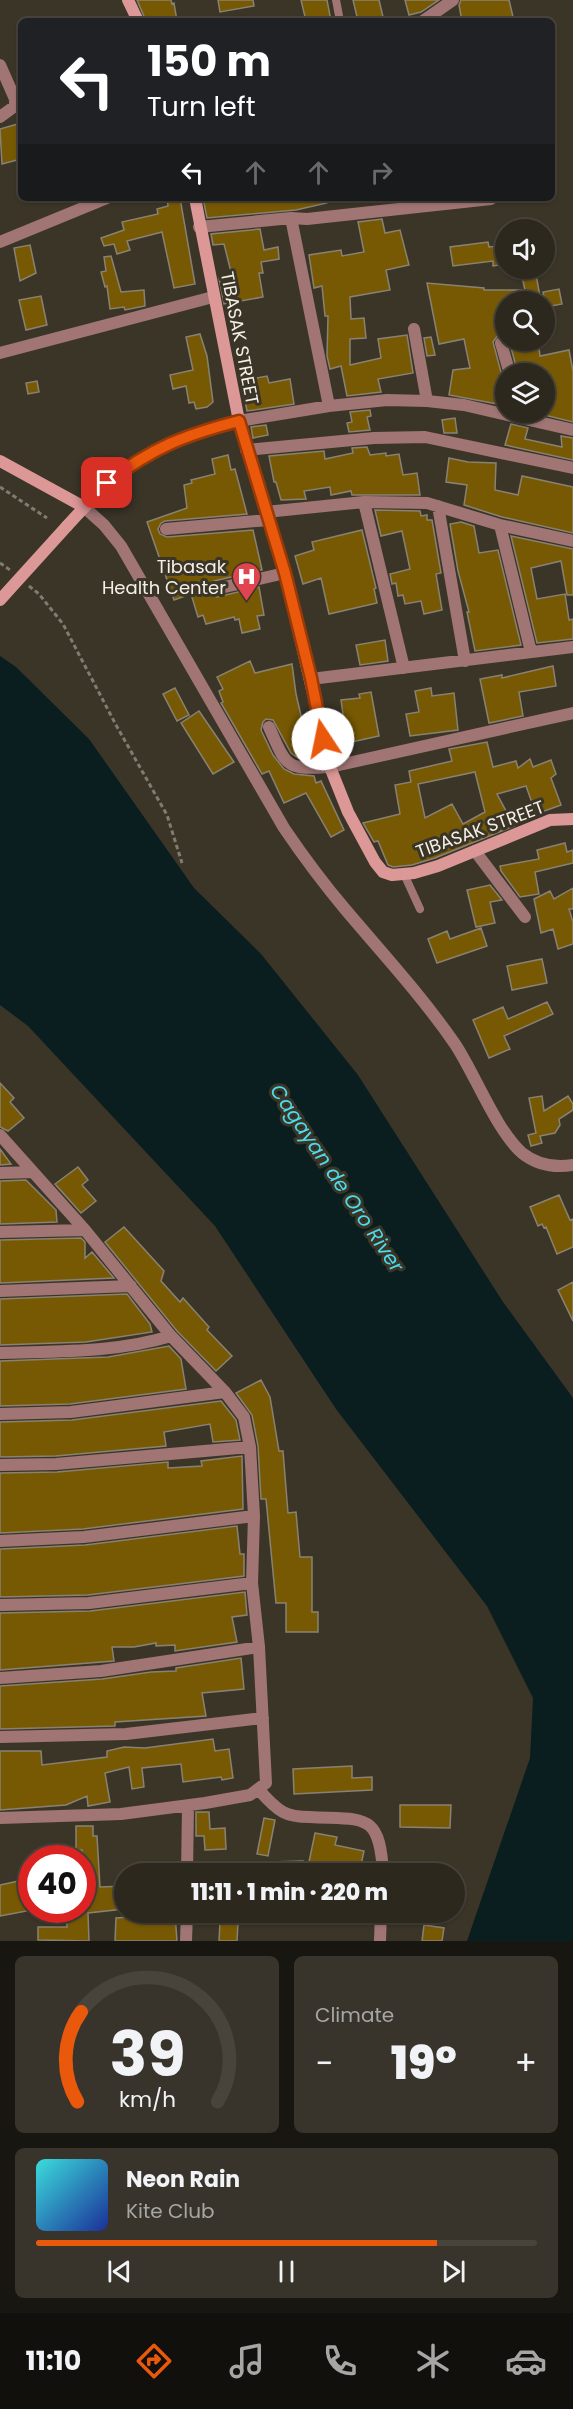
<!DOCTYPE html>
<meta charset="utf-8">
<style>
body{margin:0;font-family:Poppins,sans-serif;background:#38342b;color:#f1f3f6;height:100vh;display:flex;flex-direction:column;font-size:22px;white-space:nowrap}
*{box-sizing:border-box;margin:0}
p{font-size:20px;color:#a6a6a4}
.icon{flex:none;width:33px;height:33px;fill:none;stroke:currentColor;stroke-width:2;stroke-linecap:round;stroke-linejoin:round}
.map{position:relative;height:1941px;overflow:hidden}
.sheet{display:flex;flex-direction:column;gap:15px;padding:15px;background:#181610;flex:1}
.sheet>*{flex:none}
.top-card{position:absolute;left:18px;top:18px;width:537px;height:183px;border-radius:9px;box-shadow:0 2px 4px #0004,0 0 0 2px #48443c;background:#202124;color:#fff;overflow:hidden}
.controls{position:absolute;left:495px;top:219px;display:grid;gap:12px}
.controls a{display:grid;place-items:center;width:60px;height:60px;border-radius:50%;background:#2c281e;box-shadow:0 2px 4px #0004,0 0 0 2px #48443c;font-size:30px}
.speed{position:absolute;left:18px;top:1845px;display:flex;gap:12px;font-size:30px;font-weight:700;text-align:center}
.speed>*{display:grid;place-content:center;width:78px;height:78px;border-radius:50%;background:#2c281e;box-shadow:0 2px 4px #0004,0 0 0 2px #48443c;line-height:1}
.speed .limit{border:9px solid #d22;background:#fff;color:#111}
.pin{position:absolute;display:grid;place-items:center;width:51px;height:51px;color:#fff;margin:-26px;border-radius:12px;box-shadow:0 3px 9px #0006}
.me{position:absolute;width:66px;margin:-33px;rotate:349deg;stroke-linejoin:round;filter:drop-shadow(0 0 4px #0008)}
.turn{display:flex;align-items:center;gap:21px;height:126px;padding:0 30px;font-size:27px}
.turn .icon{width:78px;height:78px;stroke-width:2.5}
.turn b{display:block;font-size:42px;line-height:51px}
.lanes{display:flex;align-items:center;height:57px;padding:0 30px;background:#0003;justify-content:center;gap:30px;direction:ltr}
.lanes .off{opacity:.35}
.big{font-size:45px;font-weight:800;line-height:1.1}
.sheet .card{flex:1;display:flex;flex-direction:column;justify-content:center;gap:9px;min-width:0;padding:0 21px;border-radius:9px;background:#38342b}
.sheet .dial{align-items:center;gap:0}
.dial svg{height:156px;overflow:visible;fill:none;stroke:#48443c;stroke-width:7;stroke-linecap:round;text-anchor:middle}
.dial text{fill:#f1f3f6;stroke:none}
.song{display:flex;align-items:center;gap:18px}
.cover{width:72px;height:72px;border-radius:9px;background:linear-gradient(135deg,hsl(180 70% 55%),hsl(230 70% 35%))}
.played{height:6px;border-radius:3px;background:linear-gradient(90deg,#ea580c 80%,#48443c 80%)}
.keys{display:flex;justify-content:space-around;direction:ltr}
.heat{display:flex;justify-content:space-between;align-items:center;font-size:33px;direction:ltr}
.sheet .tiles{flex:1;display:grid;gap:15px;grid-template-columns:1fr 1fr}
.card:last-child{grid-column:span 2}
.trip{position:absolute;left:114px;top:1863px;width:351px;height:60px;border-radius:30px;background:#2c281e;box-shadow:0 2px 4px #0004,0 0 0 2px #48443c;font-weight:800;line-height:60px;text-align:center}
.tab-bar{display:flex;height:96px;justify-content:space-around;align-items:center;background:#12100c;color:#a6a6a4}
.tab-bar .icon{width:42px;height:42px}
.tab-bar .current{color:#ea580c}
.tab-bar b{font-size:27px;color:#f1f3f6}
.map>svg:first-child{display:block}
.water{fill:#0a1d1f}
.building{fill:#785903;stroke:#898273;stroke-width:1.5;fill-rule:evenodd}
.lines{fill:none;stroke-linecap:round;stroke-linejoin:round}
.path{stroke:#817c70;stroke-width:3;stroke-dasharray:4.5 3;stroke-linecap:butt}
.lane{stroke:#a07574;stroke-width:8}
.street{stroke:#a07574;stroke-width:12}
.secondary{stroke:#dc9797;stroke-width:12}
.secondary-bridge{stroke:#dc9797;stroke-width:12}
.route-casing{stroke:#983908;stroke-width:15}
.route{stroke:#ea580c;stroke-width:10}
.labels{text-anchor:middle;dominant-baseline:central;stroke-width:6;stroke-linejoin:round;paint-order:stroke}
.street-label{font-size:18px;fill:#f4f0e8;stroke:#3b3528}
.poi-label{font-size:18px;fill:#f4f0e8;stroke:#3b3528;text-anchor:end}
.water-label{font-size:20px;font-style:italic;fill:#4bdcec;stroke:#3b3528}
</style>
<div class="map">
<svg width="573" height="1941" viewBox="0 0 573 1941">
<rect width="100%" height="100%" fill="#3b3528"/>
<path class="water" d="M0 656 16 667 89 739 194 888 261 954 358 1075 503 1302 573 1398V1941H467L530 1758 533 1698 487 1606 336 1409 215 1226 28 1026 0 1005Z"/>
<path class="building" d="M137 0H171L172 4 174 3 177 21H146Z
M218 0H253L254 6 220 12Z
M301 0H327L331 21H306Z
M353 0H379L384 21H358Z
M405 0H439L421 12 409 15Z
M461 0H509L514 21H462L459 5Z
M21 123V159L2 164 0 129Z
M167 198H180L195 284 174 288 162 232 127 241 130 250 117 254 114 244 104 246 101 238 124 230 122 222 158 214 157 209 168 206Z
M203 198H327V203L296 210 207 218Z
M382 219 385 233 400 230 409 265 386 270 390 290 350 297 351 319 364 318 366 338 350 339V365L381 358 378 339 407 335 413 373 378 379 381 392 347 396 341 366 330 369 327 356 328 316H325L322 286 314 288 309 255 341 250 342 256 364 252 358 222Z
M260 229 264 250 278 247 279 259 261 262 263 273H259L263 297 224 304 219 278 232 276 224 244 213 245 211 234Z
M488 242 489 247 506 245V264L493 266V261L453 266 450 247Z
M30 245 36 273 20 281 14 248Z
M111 256 121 292 144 290 145 306 125 310 124 307 110 309 107 286 105 287 101 272 106 271 104 257Z
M535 269 541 302H506V336L498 335 493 342 502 376 506 381 503 405 449 395 453 370 470 368 464 339 439 344 427 283 484 288V290H525L521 272Z
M559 289 562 304 546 307 543 292Z
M41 296 47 325 26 330 19 300Z
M200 334 207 356 213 402 207 407 196 409 194 402 189 403 186 386 173 389 170 375 193 370 186 337Z
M431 337 435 355 427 356 424 338Z
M509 340H538L540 356 569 350 573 371V422L544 415V374H518Z
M267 376 269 383 290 379 294 404 247 411 241 381Z
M37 381 39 392 28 394 26 383Z
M370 410 371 416 367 417 370 430 349 432 347 423 352 422 350 412Z
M455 418 457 433H444L442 420Z
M511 424 528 428 525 439 562 447 561 436 573 438V460L505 445Z
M266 425 268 435 253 438 251 427Z
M367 447 370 455 386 453V456L399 454 403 475 417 473 420 495H352L351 491 331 495 330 487 304 491 306 499 281 500 276 482H274L269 456 324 451 325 459 353 453 352 448Z
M228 455 231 470 235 469 247 514 165 521 161 523 158 529 160 534 167 537 253 530 262 570 214 581 208 587 210 595 217 597 259 587 264 615 257 616 260 629 242 633 239 619 235 620 234 617 206 624 203 615 198 617 191 594 174 600 147 522 187 508 184 485 192 483 191 480 215 474 212 459Z
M449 458 468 462 496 463 495 490 518 495 522 476 573 487V533L502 517 464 505 467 485 446 482Z
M375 510 420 511 421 516 427 515V520H432L441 573 436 574 442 610 424 614 421 601 405 604 403 595 398 596 396 583 392 584 390 574 410 569 402 531 381 536Z
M461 522 474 526 479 553 498 550 521 645 475 651 467 612H469L458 571 450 524Z
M362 530 376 588 374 589 377 603 329 614 321 578 303 584 295 556 314 550 312 542Z
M511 536 573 549V595H567L561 561 531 568 537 599 565 594 569 620 573 619V639L537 643Z
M385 640 388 661 360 665 356 645Z
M250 661 255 673 292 664 296 694 311 759 298 758 291 753 273 720 266 719 263 722 261 730 273 755 284 769 294 774 314 776 316 783 321 781 344 830 331 837 306 793 284 803 269 771 262 774 221 703 223 702 219 691 223 689 217 677Z
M553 666 556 686 519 692 523 716 489 723 480 679 502 675V678Z
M175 688 189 715 177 721 163 694Z
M431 688 432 696 454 693 458 730 410 736 406 714 419 712 415 691Z
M371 692 379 736 347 743 341 700 360 698 359 694Z
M199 711 234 762 213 774 181 723Z
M487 742 493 767 516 761 518 768 530 759 533 767 551 760 556 774 551 778 561 805 536 814 526 786 497 794 514 826 435 858 412 865 393 867 388 865 378 841 374 842 363 823 400 814 395 785 411 782 409 771 452 761 449 749ZM475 772 485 812 463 824 452 804 425 818 418 784Z
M565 843 567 852 573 850V863L535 872 539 894 520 897 501 871 500 866 539 859 537 850Z
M490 885 502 900 490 902 495 923 476 927 467 890Z
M573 888V909H569L573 922V944L558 949 553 929 541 933 534 899 550 891 554 899Z
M481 928 487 946 437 963 428 939 447 931 450 939Z
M542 959 547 983 512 990 507 966Z
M547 1002 553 1014 504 1036 510 1049 489 1058 473 1020 503 1007 508 1019Z
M0 1083 14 1098 10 1102 24 1118 8 1131 0 1127Z
M542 1096 544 1111 568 1096 573 1104V1110L559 1119 560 1125 555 1133 540 1136 542 1143 531 1146 528 1135 536 1133 529 1098Z
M0 1149 11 1164 0 1165Z
M78 1167 88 1180 82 1185 96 1201 81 1213 55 1184Z
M26 1180 56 1210 57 1222 0 1224V1181Z
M559 1195 570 1220 573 1219V1247L557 1254 546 1227 544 1228 542 1224 538 1226 530 1207Z
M124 1227 164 1271 161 1281 180 1302 183 1298 209 1327 207 1330 232 1356 216 1371 177 1331 105 1242Z
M81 1238 85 1242V1258L92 1252 114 1278 0 1283V1240Z
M573 1282V1321L558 1290Z
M127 1294 150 1324 152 1332 86 1342 0 1345V1299Z
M169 1346 181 1359 186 1389 70 1404 0 1406V1361L108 1357Z
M261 1380 270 1397 279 1451H283L288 1513 296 1512 300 1557H312V1612H318V1632H286V1603H276L266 1499H261L258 1446 252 1415 236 1393Z
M221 1401 236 1420 240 1440 213 1442 210 1424 164 1432 166 1446 56 1456 0 1457V1422L72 1420Z
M242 1456 243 1509 83 1529 0 1533V1473L57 1472 168 1462V1468L202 1466 201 1461Z
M237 1526 240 1554H244V1576L88 1595 0 1597V1549L85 1545Z
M245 1592 247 1615 232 1617 237 1642 175 1651V1645L156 1646V1643L134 1647H112L114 1661 0 1670V1613L90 1611Z
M241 1658 244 1689 202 1693 206 1716 115 1722V1726L0 1729V1686L102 1679 151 1672 176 1671V1668Z
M213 1739 215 1751 229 1749 233 1778 222 1780 221 1777 183 1782 181 1764 142 1768 144 1787 132 1789 129 1767 105 1773 110 1802 88 1806 87 1796 66 1805 0 1810V1751H41L42 1765 107 1757V1751L124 1747 145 1748Z
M352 1766V1778L372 1777V1790L294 1794 293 1769Z
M400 1805H451L450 1828 400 1827Z
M196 1812H209L210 1829 225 1828 226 1849 205 1850 204 1836H196Z
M264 1818 275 1820 268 1856 257 1854Z
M76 1826H93V1836H97L100 1887 124 1886V1909L88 1913 89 1941 38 1940V1927H67L66 1910H82V1850H76Z
M315 1833 337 1837 335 1845 364 1851 359 1874H326L327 1866 309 1862Z
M303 1861V1874H269L271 1862Z
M28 1879 32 1910 0 1916V1885Z
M175 1914 177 1941H115L116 1918Z
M220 1922 238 1923 237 1941H219Z
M424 1925 444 1928 442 1941H422Z"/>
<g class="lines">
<path class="path" d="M0 487 47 518
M0 563 10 570
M29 586 39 594 63 624 116 725 167 815 182 863"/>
<path class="lane" d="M336 0 340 21
M404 874 420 909"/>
<path class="street" d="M423 21 453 0
M0 65 15 99V106L0 117
M291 218 329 406
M199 227 291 218 307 219 491 199
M0 242 107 198
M414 329 427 401
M501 343 510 374
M0 353 213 297
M239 421 329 406 387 400 427 401 464 405 573 430
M246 450 374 438 425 437 573 468
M364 502 404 668
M438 506 465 661
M84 507 104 525 121 546 284 828C303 856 323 883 345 909 382 953 422 996 455 1044 475 1074 496 1130 522 1153 537 1165 554 1168 573 1165
M266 512 364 502 427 503 500 525 573 541
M500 525 531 652
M166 529 268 520
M216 589 285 573
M311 679 573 647
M269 727C287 767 285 770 330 767L573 713
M475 851 525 917
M0 1135 85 1230 171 1336 225 1392 244 1417 250 1447 254 1516 252 1583 259 1647 266 1783 250 1795 205 1803 121 1814 0 1818
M0 1173 33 1172
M0 1232 85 1230
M0 1291 131 1286
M0 1353C58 1351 115 1353 171 1336
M0 1414 71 1412 225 1392
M0 1465 56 1464 250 1447
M0 1541 84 1537 254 1516
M0 1605 89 1603 252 1583
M0 1678 101 1671 259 1647
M0 1737 126 1734 263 1718
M259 1790C266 1798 274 1807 283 1812 290 1816 302 1817 310 1817 364 1820 380 1811 383 1874
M187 1874 188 1806
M186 1941 187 1912
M380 1941 381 1912"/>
<path class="secondary" d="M128 0 138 21
M195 198 239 421 285 573 330 767 348 812 375 862 383 872 392 875 414 873 438 866 550 820 573 819
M0 461 84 507
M67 526C125 462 154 443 239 421"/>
<path class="secondary-bridge" d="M0 600 67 526"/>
</g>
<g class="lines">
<defs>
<path id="route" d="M107 483C151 448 185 435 239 421L285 573 311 678 323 739"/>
</defs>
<use href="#route" class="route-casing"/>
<use href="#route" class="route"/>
</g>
<defs>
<symbol id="hospital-pin" viewBox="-11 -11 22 30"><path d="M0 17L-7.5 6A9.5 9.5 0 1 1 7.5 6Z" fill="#e0444e" stroke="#3b3528"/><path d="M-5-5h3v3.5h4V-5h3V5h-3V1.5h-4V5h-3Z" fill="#fff"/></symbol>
</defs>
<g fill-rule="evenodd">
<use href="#hospital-pin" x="230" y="560" width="33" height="45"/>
</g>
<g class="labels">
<g class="street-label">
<text transform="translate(240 338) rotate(79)">TIBASAK STREET</text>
<text transform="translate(480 829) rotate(-20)">TIBASAK STREET</text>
</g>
<g class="poi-label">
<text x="226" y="566">Tibasak<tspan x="226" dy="21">Health Center</tspan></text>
</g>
<g class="water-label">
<text transform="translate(337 1178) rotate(56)">Cagayan de Oro River</text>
</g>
</g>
</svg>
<div class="controls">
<a><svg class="icon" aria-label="sound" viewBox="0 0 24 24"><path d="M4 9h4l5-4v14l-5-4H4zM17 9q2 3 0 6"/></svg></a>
<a><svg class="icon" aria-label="search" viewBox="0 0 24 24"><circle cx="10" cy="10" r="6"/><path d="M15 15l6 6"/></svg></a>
<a><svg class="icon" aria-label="layers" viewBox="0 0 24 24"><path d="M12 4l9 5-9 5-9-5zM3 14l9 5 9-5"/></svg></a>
</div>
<div class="speed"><div class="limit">40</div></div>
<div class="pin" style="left:107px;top:483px;background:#d93025"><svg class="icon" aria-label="arrive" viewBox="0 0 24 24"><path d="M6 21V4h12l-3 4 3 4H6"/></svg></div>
<svg class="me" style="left:323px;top:739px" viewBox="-20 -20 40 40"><circle r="19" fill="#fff"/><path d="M0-13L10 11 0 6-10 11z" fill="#ea580c"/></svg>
<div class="trip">11:11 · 1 min · 220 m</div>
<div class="top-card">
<div class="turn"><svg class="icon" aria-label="left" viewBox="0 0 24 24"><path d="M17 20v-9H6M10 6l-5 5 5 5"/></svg><div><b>150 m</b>Turn left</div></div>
<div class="lanes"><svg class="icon" aria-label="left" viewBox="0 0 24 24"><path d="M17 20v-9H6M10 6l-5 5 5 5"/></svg><svg class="icon off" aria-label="ahead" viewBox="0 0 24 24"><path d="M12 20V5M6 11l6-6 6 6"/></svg><svg class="icon off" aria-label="ahead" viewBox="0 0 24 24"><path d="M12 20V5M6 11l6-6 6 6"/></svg><svg class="icon off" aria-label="right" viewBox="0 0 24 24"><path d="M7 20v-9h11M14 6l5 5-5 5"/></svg></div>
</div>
</div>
<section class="sheet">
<div class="tiles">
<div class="card dial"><svg viewBox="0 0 100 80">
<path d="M14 69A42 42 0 1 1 86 69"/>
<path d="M14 69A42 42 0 0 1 16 23" stroke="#ea580c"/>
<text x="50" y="56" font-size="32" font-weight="700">39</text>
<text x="50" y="72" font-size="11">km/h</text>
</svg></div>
<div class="card"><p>Climate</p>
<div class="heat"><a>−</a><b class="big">19°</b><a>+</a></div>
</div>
<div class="card">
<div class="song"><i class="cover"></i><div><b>Neon Rain</b><p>Kite Club</p></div></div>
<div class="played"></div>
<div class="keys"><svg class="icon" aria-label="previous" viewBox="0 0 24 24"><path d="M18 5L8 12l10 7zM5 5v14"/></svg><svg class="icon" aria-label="pause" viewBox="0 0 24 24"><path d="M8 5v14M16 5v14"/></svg><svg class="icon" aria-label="next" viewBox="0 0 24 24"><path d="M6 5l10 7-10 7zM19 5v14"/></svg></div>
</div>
</div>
</section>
<nav class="tab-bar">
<b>11:10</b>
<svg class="icon current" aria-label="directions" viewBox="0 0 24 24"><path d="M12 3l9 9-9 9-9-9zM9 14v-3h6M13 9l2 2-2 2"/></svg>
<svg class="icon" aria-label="music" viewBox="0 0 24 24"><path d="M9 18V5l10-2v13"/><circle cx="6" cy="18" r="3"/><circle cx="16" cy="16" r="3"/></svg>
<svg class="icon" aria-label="phone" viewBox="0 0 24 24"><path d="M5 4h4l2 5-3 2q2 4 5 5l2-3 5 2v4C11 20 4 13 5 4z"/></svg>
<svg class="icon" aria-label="climate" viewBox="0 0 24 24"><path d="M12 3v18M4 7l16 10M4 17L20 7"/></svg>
<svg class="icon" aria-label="car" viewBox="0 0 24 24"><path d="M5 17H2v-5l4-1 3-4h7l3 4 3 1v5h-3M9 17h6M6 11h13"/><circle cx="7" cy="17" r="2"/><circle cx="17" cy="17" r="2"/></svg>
</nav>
